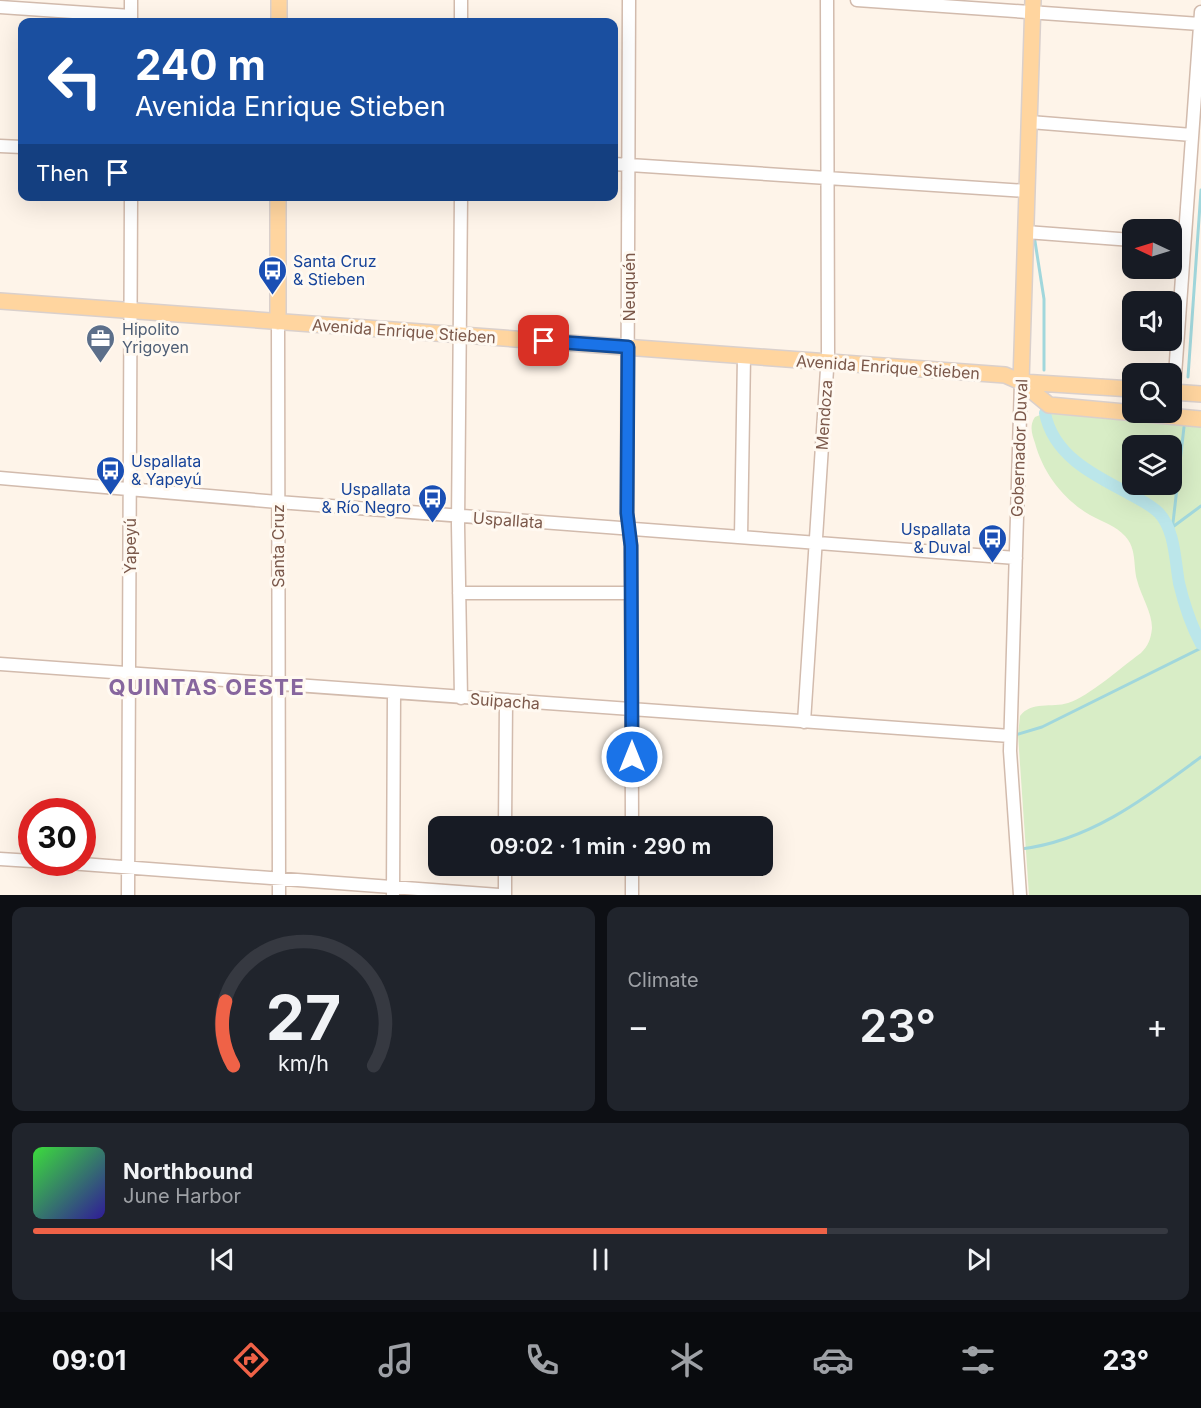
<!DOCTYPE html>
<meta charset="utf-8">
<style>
body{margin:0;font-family:Inter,sans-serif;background:#20242c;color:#f1f3f6;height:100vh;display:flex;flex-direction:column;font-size:22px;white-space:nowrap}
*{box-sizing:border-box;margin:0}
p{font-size:20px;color:#9ea1a6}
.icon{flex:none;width:33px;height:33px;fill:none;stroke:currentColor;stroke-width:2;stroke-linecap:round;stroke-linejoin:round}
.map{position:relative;height:895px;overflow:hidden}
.side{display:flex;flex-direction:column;gap:12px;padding:12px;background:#0d0f14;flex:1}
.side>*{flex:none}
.banner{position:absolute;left:18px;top:18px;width:600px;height:183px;border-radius:12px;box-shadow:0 6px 24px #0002;background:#1a4fa0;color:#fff;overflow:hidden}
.needle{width:39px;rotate:274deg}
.controls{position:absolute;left:1122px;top:219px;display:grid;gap:12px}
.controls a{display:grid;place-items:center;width:60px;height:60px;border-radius:12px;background:#171b24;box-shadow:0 6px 24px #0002;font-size:30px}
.speed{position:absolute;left:18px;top:798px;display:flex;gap:12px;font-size:30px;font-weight:700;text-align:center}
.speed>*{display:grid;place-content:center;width:78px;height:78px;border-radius:50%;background:#171b24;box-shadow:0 6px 24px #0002;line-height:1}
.speed .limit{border:9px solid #d22;background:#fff;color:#111}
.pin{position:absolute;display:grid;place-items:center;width:51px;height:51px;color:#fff;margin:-26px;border-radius:12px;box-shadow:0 3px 9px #0006}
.me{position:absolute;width:66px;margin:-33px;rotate:0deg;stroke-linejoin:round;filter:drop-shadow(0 0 4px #0008)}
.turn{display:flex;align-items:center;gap:21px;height:126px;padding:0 18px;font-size:27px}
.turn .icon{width:78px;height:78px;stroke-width:2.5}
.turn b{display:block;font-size:42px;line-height:51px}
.then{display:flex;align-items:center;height:57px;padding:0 18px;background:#0003;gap:12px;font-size:22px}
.big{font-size:45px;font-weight:600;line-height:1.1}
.side .tile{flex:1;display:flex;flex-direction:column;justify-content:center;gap:9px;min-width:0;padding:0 21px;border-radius:12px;background:#20242c}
.side .dial{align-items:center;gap:0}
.dial svg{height:156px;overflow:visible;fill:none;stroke:#363941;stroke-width:7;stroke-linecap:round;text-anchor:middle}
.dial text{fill:#f1f3f6;stroke:none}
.song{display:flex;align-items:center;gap:18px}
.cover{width:72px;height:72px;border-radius:9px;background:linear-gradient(135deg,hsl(120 70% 55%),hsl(250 70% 35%))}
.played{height:6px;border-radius:3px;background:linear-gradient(90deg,#ef6247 70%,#363941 70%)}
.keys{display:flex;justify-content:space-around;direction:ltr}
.heat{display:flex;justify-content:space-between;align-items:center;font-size:33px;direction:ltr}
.side .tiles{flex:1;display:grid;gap:12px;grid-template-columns:1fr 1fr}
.tile:last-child{grid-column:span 2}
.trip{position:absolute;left:428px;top:816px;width:345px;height:60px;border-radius:12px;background:#171b24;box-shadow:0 6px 24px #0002;font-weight:600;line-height:60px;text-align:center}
.dock{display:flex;height:96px;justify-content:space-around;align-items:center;background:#090b0e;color:#9ea1a6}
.dock .icon{width:42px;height:42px}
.dock .current{color:#ef6247}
.dock b{font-size:27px;color:#f1f3f6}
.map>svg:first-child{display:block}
.green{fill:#d8edc6;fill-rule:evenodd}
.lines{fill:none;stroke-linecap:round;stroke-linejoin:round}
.stream{stroke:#a1d7dc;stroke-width:3}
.canal{stroke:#bbe6ea;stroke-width:12}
.minor-casing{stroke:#d2bbad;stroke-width:15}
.major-casing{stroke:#dad0cc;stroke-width:18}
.minor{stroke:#fff;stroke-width:12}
.major{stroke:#ffd59f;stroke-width:15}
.route-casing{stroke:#114b97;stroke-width:15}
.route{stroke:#1a73e8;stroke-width:10}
.labels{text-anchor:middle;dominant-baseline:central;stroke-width:6;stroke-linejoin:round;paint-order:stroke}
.transit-label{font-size:16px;fill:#164399;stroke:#fff9f1;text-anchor:start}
.street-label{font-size:16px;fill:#7b584a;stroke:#fff9f1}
.service-label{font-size:16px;fill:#4e5e75;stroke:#fff9f1;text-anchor:start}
.district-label{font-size:22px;font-weight:bold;letter-spacing:1.5px;fill:#87669e;stroke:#fff9f1}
</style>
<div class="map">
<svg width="1201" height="895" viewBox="0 0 1201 895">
<rect width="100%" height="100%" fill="#fef4e9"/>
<path class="green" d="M1045 413 1201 427V895H1029L1018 735 1020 716C1031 701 1052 708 1068 703 1090 696 1121 667 1141 653 1148 646 1151 639 1152 628 1152 612 1141 596 1137 580 1133 565 1137 549 1125 536 1116 526 1101 521 1090 515 1063 499 1043 473 1035 443 1032 434 1029 426 1035 417ZM1132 446H1172V484H1132Z"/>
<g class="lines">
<path class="stream" d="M1034 235 1044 299V370
M1188 377 1201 190
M1174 526 1201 506
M1171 540 1184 427
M1015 735 1042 727 1201 648
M1021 849C1090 841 1147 797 1201 757"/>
<path class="canal" d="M1045 413C1053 455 1093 475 1128 493 1138 499 1150 504 1159 513 1175 530 1175 561 1179 583 1184 604 1191 625 1201 644"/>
<defs>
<path id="minor" d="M461 0V22
M629 0 627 513 631 546 632 826
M857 0 1200 24
M0 7 131 16
M131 21V0
M1030 122 1192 135
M0 146 22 147
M614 164 1027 191
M461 196 458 525 461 698
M1026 232 1132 240
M1172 243 1184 244
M278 322 279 895
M1172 417 1201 12
M0 478 278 502 1016 558
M741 537 744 356
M459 593H631
M0 664 1010 736
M804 722 828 354 827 0
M505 826 506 701
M0 859 32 861
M55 862 499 895
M632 866V895
M393 894 394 693
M128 895 131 196
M505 895V866
M1020 895 1010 751 1021 382"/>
<path id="major" d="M279 22V0
M0 301 1005 375 1021 382 1049 405 1201 419
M278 322V196
M1021 382 1033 0
M1021 382 1132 389
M1172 392 1201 394"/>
</defs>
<use href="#minor" class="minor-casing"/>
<use href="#major" class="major-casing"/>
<use href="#minor" class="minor"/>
<use href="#major" class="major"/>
</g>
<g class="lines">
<defs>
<path id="route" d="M544 341 628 347 627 513 631 546 632 757"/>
</defs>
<use href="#route" class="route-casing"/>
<use href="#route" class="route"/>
</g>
<defs>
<symbol id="bus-pin" viewBox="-11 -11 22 30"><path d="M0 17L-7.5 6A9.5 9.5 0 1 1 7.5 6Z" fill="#1a4fb4" stroke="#fff9f1"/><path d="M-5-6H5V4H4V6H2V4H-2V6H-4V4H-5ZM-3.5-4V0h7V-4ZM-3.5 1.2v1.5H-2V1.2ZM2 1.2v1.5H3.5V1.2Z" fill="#fff"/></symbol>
<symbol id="office-pin" viewBox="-11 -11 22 30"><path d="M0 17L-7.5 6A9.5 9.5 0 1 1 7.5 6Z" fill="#5c6f8a" stroke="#fff9f1"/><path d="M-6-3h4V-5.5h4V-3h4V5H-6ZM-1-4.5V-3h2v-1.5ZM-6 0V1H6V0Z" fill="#fff"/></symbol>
</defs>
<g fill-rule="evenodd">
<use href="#bus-pin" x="256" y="254" width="33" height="45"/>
<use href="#office-pin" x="84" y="322" width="33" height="45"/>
<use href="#bus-pin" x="94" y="454" width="33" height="45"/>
<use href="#bus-pin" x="416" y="482" width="33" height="45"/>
<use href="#bus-pin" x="976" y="522" width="33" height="45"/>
</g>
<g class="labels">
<g class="transit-label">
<text x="293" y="261">Santa Cruz<tspan x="293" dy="18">&amp; Stieben</tspan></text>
<text x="131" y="461">Uspallata<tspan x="131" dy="18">&amp; Yapeyú</tspan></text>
<text x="411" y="489" text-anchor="end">Uspallata<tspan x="411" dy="18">&amp; Río Negro</tspan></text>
<text x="971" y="529" text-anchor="end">Uspallata<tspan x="971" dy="18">&amp; Duval</tspan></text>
</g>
<g class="street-label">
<text transform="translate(629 287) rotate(-90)">Neuquén</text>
<text transform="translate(404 331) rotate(4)">Avenida Enrique Stieben</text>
<text transform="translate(888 367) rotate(4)">Avenida Enrique Stieben</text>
<text transform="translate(824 415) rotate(-86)">Mendoza</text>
<text transform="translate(1019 448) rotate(-88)">Gobernador Duval</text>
<text transform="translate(508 520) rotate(4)">Uspallata</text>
<text transform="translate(130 546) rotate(-90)">Yapeyú</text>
<text transform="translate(278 546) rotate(-90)">Santa Cruz</text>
<text transform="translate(505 701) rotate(4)">Suipacha</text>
</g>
<g class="service-label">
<text x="122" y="329">Hipolito<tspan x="122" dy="18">Yrigoyen</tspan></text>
</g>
<g class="district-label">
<text x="207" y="687">QUINTAS OESTE</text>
</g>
</g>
</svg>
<div class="controls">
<a><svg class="needle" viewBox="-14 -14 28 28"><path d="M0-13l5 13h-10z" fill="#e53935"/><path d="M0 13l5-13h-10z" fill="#9ea1a6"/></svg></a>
<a><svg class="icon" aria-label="sound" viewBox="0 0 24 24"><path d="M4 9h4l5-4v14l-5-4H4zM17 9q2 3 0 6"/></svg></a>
<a><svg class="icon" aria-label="search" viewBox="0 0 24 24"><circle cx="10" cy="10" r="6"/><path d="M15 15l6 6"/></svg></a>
<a><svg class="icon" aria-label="layers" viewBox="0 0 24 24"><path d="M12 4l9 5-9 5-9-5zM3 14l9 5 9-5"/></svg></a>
</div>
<div class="speed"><div class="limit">30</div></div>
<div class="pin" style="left:544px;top:341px;background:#d93025"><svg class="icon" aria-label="arrive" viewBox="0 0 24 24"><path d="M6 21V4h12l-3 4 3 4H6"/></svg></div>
<svg class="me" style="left:632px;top:757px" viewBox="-20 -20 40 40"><circle r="17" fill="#1a73e8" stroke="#fff" stroke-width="3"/><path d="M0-11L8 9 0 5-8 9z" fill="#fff"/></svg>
<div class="trip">09:02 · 1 min · 290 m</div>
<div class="banner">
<div class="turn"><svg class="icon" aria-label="left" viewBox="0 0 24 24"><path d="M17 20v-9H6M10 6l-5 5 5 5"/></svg><div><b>240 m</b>Avenida Enrique Stieben</div></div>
<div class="then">Then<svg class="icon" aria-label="arrive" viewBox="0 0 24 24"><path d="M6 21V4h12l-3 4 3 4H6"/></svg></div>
</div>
</div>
<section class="side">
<div class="tiles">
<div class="tile dial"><svg viewBox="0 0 100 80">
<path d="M14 69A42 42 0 1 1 86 69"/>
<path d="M14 69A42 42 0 0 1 10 36" stroke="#ef6247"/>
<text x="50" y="56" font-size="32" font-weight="700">27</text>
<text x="50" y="72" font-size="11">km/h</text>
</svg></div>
<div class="tile"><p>Climate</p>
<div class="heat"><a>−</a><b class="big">23°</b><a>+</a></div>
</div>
<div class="tile">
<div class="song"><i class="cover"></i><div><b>Northbound</b><p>June Harbor</p></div></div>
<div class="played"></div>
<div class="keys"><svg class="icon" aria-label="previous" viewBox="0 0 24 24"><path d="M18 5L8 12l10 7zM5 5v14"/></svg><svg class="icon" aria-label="pause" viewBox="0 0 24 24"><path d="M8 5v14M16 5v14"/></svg><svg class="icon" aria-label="next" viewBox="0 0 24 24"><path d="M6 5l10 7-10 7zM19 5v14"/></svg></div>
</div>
</div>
</section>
<nav class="dock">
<b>09:01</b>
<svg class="icon current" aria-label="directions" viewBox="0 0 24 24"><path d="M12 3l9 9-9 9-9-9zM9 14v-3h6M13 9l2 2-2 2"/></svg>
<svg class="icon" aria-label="music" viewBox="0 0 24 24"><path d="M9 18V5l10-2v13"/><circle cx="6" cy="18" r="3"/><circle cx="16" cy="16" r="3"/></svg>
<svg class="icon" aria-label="phone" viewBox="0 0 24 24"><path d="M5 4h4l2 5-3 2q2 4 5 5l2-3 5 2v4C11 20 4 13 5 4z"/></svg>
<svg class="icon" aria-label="climate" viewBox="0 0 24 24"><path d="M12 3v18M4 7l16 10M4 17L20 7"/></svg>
<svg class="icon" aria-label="car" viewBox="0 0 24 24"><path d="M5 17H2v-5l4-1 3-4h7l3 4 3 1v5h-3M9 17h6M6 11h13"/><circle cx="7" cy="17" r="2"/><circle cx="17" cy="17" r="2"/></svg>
<svg class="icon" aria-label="filters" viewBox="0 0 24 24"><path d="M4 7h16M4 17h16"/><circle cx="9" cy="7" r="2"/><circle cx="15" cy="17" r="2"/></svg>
<b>23°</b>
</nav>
